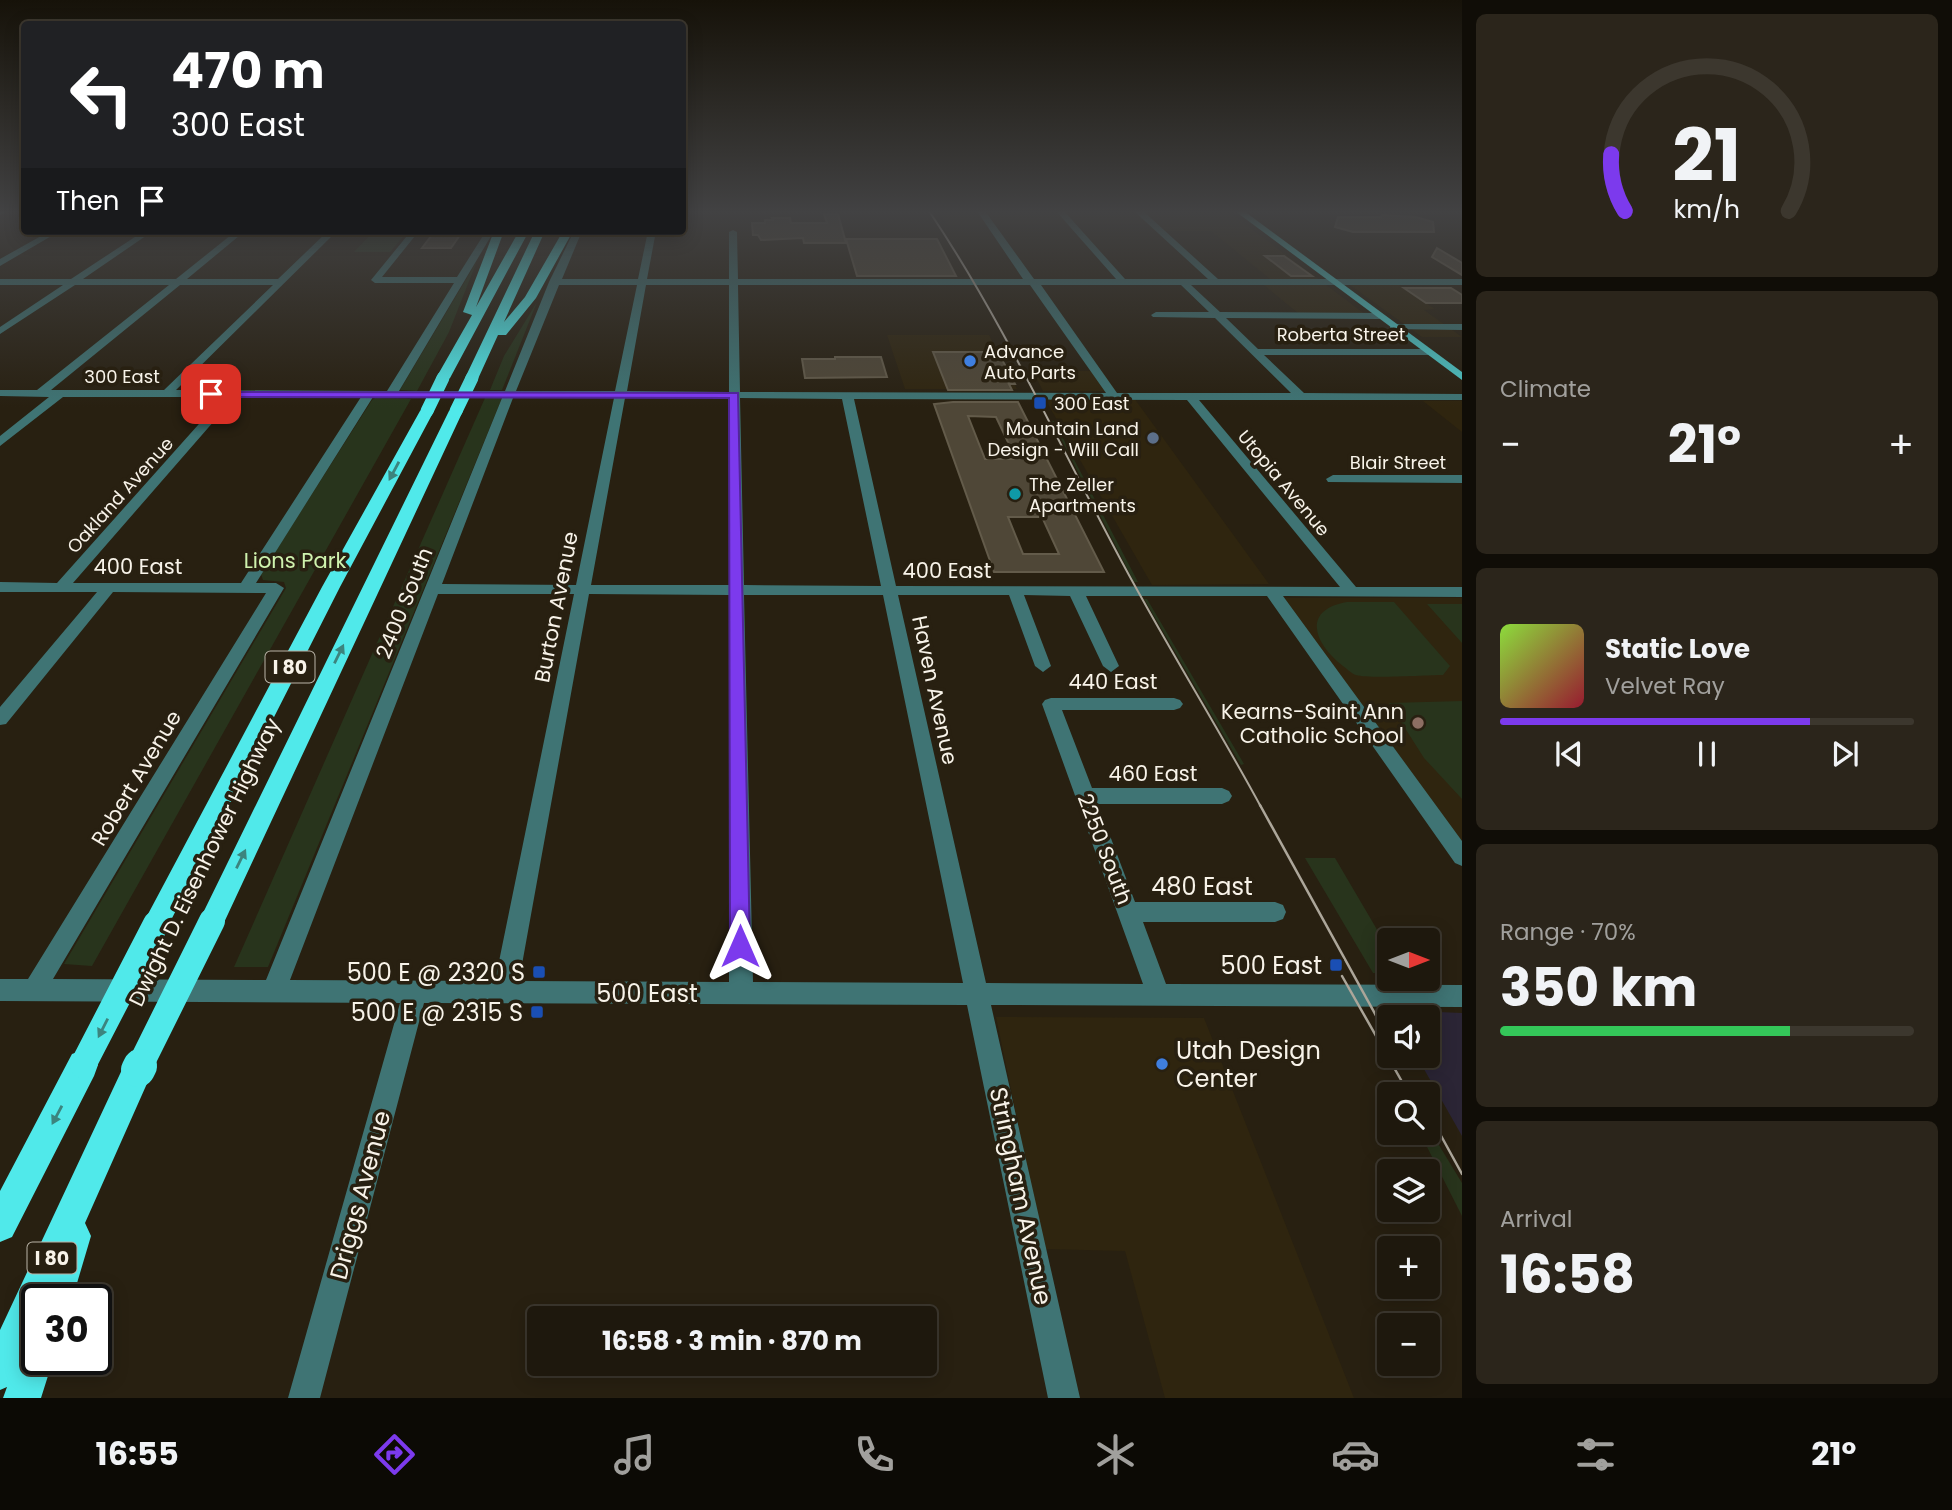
<!DOCTYPE html>
<meta charset="utf-8">
<style>
body{margin:0;font-family:Poppins,sans-serif;background:#2b251b;color:#f1f3f6;height:100vh;display:flex;flex-direction:column;font-size:26px;white-space:nowrap}
*{box-sizing:border-box;margin:0}
p{font-size:23px;color:#a1a09d}
.icon{flex:none;width:38px;height:38px;fill:none;stroke:currentColor;stroke-width:2;stroke-linecap:round;stroke-linejoin:round}
.map{position:relative;flex:1;overflow:hidden}
.details{display:flex;flex-direction:column;gap:14px;padding:14px;background:#100d07;width:490px}
.details>*{flex:none}
.banner{position:absolute;left:21px;top:21px;width:665px;height:214px;border-radius:7px;box-shadow:0 4px 18px #0003,0 0 0 2px #3c372e;background:#202124;color:#fff;overflow:hidden}
.needle{width:46px;rotate:90deg}
.fabs{position:absolute;left:1377px;top:928px;display:grid;gap:14px}
.fabs a{display:grid;place-items:center;width:63px;height:63px;border-radius:7px;background:#1e180d;box-shadow:0 4px 18px #0003,0 0 0 2px #3c372e;font-size:35px}
.speed{position:absolute;left:21px;top:1284px;display:flex;gap:14px;font-size:35px;font-weight:700;text-align:center}
.speed>*{display:grid;place-content:center;width:91px;height:91px;border-radius:50%;background:#1e180d;box-shadow:0 4px 18px #0003,0 0 0 2px #3c372e;line-height:1}
.speed .limit{border:4px solid #111;border-radius:10px;background:#fff;color:#111}
.pin{position:absolute;display:grid;place-items:center;width:60px;height:60px;color:#fff;margin:-30px;border-radius:14px;box-shadow:0 4px 10px #0006}
.me{position:absolute;width:77px;margin:-38px;rotate:0deg;stroke-linejoin:round;filter:drop-shadow(0 0 5px #0008)}
.turn{display:flex;align-items:center;gap:24px;height:147px;padding:0 35px;font-size:32px}
.turn .icon{width:91px;height:91px;stroke-width:2.5}
.turn b{display:block;font-size:49px;line-height:60px}
.then{display:flex;align-items:center;height:66px;padding:0 35px;background:#0003;gap:14px;font-size:26px}
.big{font-size:52px;font-weight:700;line-height:1.1}
.details .tile{flex:1;display:flex;flex-direction:column;justify-content:center;gap:10px;min-width:0;padding:0 24px;border-radius:10px;background:#2b251b}
.details .dial{align-items:center;gap:0}
.dial svg{height:182px;overflow:visible;fill:none;stroke:#3c372e;stroke-width:7;stroke-linecap:round;text-anchor:middle}
.dial text{fill:#f1f3f6;stroke:none}
.song{display:flex;align-items:center;gap:21px}
.cover{width:84px;height:84px;border-radius:10px;background:linear-gradient(135deg,hsl(90 70% 55%),hsl(350 70% 35%))}
.played{height:7px;border-radius:4px;background:linear-gradient(90deg,#7c3aed 75%,#3c372e 75%)}
.keys{display:flex;justify-content:space-around;direction:ltr}
.heat{display:flex;justify-content:space-between;align-items:center;font-size:38px;direction:ltr}
.charge{height:10px;border-radius:5px;background:linear-gradient(90deg,#34c759 70%,#3c372e 0)}
.trip{position:absolute;left:527px;top:1306px;width:410px;height:70px;border-radius:7px;background:#1e180d;box-shadow:0 4px 18px #0003,0 0 0 2px #3c372e;font-weight:700;line-height:70px;text-align:center}
.tabs{display:flex;height:112px;justify-content:space-around;align-items:center;background:#0c0a05;color:#a1a09d}
.tabs .icon{width:49px;height:49px}
.tabs .active{color:#7c3aed}
.tabs b{font-size:32px;color:#f1f3f6}
main{display:flex;flex:1;min-height:0}
.map>svg:first-child{display:block}
.built{fill:#2f250f}
.industrial{fill:#2b2535}
.green{fill:#28341c}
.building{fill:#4f4737;stroke:#635b4a;stroke-width:2;fill-rule:evenodd}
.lines{fill:none;stroke-linecap:round;stroke-linejoin:round}
.minor{fill:#3f7474;fill-rule:evenodd}
.major{fill:#4ec8c8;fill-rule:evenodd}
.highway{fill:#50e9ea;fill-rule:evenodd}
.tram-far1{stroke:#aca69a;stroke-width:2}
.tram{stroke:#aca69a;stroke-width:2.5}
.highway-bridge-far2{stroke:#50e9ea;stroke-width:13}
.highway-bridge-far1{stroke:#50e9ea;stroke-width:26}
.highway-bridge{stroke:#50e9ea;stroke-width:34}
.oneway{fill:#3c847e}
.route{fill:#7c3aed;stroke:#51269a;stroke-width:2}
.shop-dot{fill:#3f7fe0;stroke:#282011;stroke-width:2.5}
.transit-dot{fill:#1a4fb4;stroke:#282011;stroke-width:2.5}
.service-dot{fill:#5c6f8a;stroke:#282011;stroke-width:2.5}
.culture-dot{fill:#0f9aa8;stroke:#282011;stroke-width:2.5}
.education-dot{fill:#8d6e63;stroke:#282011;stroke-width:2.5}
.labels{text-anchor:middle;dominant-baseline:central;stroke-width:7;stroke-linejoin:round;paint-order:stroke}
.far-street-label{font-size:18px;fill:#f8f3e9;stroke:#282011}
.far-poi-label{font-size:18px;fill:#f8f3e9;stroke:#282011;text-anchor:start}
.shield{fill:#282011;stroke:#bab4a8;stroke-width:2}
.shield-label{font-size:19px;font-weight:bold;fill:#f8f3e9}
.park-label{font-size:21px;fill:#cff2ae;stroke:#282011}
.street-label{font-size:21px;fill:#f8f3e9;stroke:#282011}
.poi-label{font-size:21px;fill:#f8f3e9;stroke:#282011;text-anchor:end}
.near-street-label{font-size:24px;fill:#f8f3e9;stroke:#282011}
.near-poi-label{font-size:24px;fill:#f8f3e9;stroke:#282011;text-anchor:end}
</style>
<main>
<div class="map">
<svg width="1462" height="1398" viewBox="0 0 1462 1398">
<rect width="100%" height="100%" fill="#282011"/>
<path class="built" d="M1228 211 1370 318H1304L1258 280 1270 279 1211 231H1154L1147 224 947 225 940 212Z
M1350 285H1399L1435 309 1424 310 1462 337H1422Z
M887 335H989L1017 389H905Z
M1033 371H1102L1116 391H1043Z
M1134 398 1269 584 1152 585 1045 399Z
M1423 401H1462V432Z
M1286 598H1462V843L1285 599Z
M996 1017 1204 1018 1354 1398H1165L1125 1251 1044 1249Z"/>
<path class="industrial" d="M1391 1010 1462 1013V1136L1416 1055H1428V1017H1395Z"/>
<path class="green" d="M374 231H408L390 252H354Z
M477 261 449 332 417 391 400 390Z
M537 302 502 390H490L504 356Z
M375 398 411 399 92 966 64 964 286 588 284 582 263 580 261 574 372 400Z
M485 398H502L268 967H234Z
M1052 421H1054L1138 582H1134Z
M1144 599H1147L1244 764 1241 765Z
M1347 602H1394L1450 666 1443 675C1426 675 1369 679 1356 675 1352 674 1346 668 1343 666 1314 644 1301 610 1347 602Z
M1427 604H1462V643Z
M1462 701V799L1424 758 1389 703Z
M1305 858H1335L1389 950V973H1373Z
M1428 1127 1462 1183V1216L1423 1139 1421 1132H1428Z"/>
<path class="building" d="M824 214H838L846 243H804L803 238 761 240 758 235H753L752 223H765V220H773L772 218H790L791 223H827Z
M1382 215 1416 217 1433 222 1434 232H1353L1335 227 1338 217H1381Z
M435 231H451L448 235H460L451 248H422Z
M846 239H937L956 276H857Z
M1437 248 1462 263V275L1432 257Z
M1265 256H1284L1312 276H1291Z
M1404 288H1451L1462 295V303H1426Z
M933 352H998L1015 384H1009L1012 390H948Z
M835 357H881L887 377 805 378 802 359H835Z
M953 402H1018L1104 572H994L934 404ZM968 416 996 417 1016 459H985ZM1008 517H1042L1059 554H1023Z"/>
<g class="lines">
<path class="minor" d="M0 211H8L0 215Z
M977 211H985L1034 279H1116L1056 211H1064L1125 279H1208L1134 211H1143L1218 279H1462V285H1191L1220 312 1379 313 1384 316 1379 319 1226 318 1258 349H1428L1433 352 1428 355H1264L1304 393 1462 394V400H1199L1356 587H1462V597L1283 596 1462 841V866L1455 863 1267 596H1086L1119 666 1111 672 1103 666 1070 596 1024 595 1051 666 1043 672 1035 666 1009 595H898L986 983 1143 984 1042 704 1045 700 1051 698H1174L1180 700 1183 704 1180 708 1174 710H1062L1092 788H1222L1229 791 1232 796 1229 801 1222 804H1098L1135 902H1275L1283 905 1286 912 1283 919 1275 922H1143L1166 984 1462 985V1007L991 1005 1080 1398H1048L967 1005 424 1003 320 1398H288L400 1003 0 1001V979H28L266 593 113 592 6 724 0 725V707L97 592H0V582L57 583 223 397H63L0 446V436L49 397 0 396V390H37L169 285H75L0 334V327L63 285H0V279H71L144 231H153L83 279H176L236 231H245L187 279H278L328 231H337L176 390 387 391 454 283H375L371 280 411 231H419L382 277H457L486 231H494L399 391H505L549 282 574 231H582L562 279H638L648 231H656L647 279H729V232L733 230 737 232 738 279H1023ZM180 285H273L164 390H51ZM559 285H637L615 391H516ZM646 285H729V392L627 391ZM738 285H1030L1106 393 740 392ZM1041 285H1181L1209 312H1156L1151 315 1153 317 1215 318 1291 393H1117ZM235 397H361L241 583H73ZM373 397 502 398 266 980 53 979 284 588 276 583H256ZM513 398H614L576 585 442 584ZM625 398H729V585H591ZM740 398 842 399 881 586 744 585ZM854 399 1187 400 1340 587 896 586ZM438 594H574L495 981 290 980ZM589 594 729 595V982L519 981ZM744 595H883L963 983 753 982Z
M50 231H60L0 266V259Z
M1394 324H1462V330L1390 329V325Z
M1333 475H1462V483L1328 482 1326 479Z"/>
<path class="major" d="M1235 211H1244L1462 372V380Z"/>
<path class="highway" d="M494 231H504L476 307 519 231H529L450 378 443 382 438 381 436 378 472 315 463 312Z
M535 231H545L504 322 525 297 563 231H573L536 298 506 335H498L477 381H467L465 378Z
M427 407 434 411 340 587 165 932 156 936 147 932 143 924 147 916 322 587 420 411Z
M456 407 463 411 221 929 212 933 203 929 199 921 203 913 449 411Z
M83 1050 94 1054 98 1065 94 1076 12 1237 0 1242V1191L72 1054Z
M138 1055 149 1059 153 1070 85 1223 91 1236 72 1300H37V1360H53L41 1398H3L7 1387 0 1390V1330L127 1059Z"/>
<path class="tram-far1" d="M929 211C1001 318 1055 436 1115 549 1161 637 1214 720 1261 807"/>
<path class="tram" d="M1260 805 1390 1041
M1342 976 1409 1094
M1428 1112 1462 1174"/>
<path class="highway-bridge-far2" d="M427 411 443 378
M456 411 472 378"/>
<path class="highway-bridge-far1" d="M83 1065 156 924
M139 1068 212 921"/>
<path class="highway-bridge" d="M138 1070 140 1066"/>
</g>
<defs><path id="oneway-solid" d="M-6-.8H1V-3.2L6.5 0L1 3.2V.8H-6Z" transform="scale(1.75)"/></defs>
<g class="oneway">
<use href="#oneway-solid" transform="translate(394 471) rotate(118)"/>
<use href="#oneway-solid" transform="translate(339 654) rotate(-64)"/>
<use href="#oneway-solid" transform="translate(241 859) rotate(-64)"/>
<use href="#oneway-solid" transform="translate(103 1028) rotate(117)"/>
<use href="#oneway-solid" transform="translate(57 1115) rotate(118)"/>
</g>
<linearGradient id="sky" x2="0" y2="1"><stop stop-color="#161209"/><stop offset="0.52" stop-color="#424243"/><stop offset="1" stop-color="#424243" stop-opacity="0"/></linearGradient>
<rect width="1462" height="407" fill="url(#sky)"/>
<path class="route" d="M207 392 738 393 750 946 747 953 740 955 733 953 730 946 729 398 211 397 205 394Z"/>
<g class="shop-dot">
<circle cx="970" cy="361" r="7"/>
<circle cx="1162" cy="1064" r="7"/>
</g>
<g class="transit-dot">
<rect x="1033" y="396" width="14" height="14" rx="3.5"/>
<rect x="1329" y="958" width="14" height="14" rx="3.5"/>
<rect x="532" y="965" width="14" height="14" rx="3.5"/>
<rect x="530" y="1005" width="14" height="14" rx="3.5"/>
</g>
<circle class="service-dot" cx="1153" cy="438" r="7"/>
<circle class="culture-dot" cx="1015" cy="494" r="7"/>
<circle class="education-dot" cx="1418" cy="723" r="7"/>
<g class="labels">
<g class="far-street-label">
<text x="1341" y="334">Roberta Street</text>
<text x="122" y="376">300 East</text>
<text x="1398" y="462">Blair Street</text>
<text transform="translate(1284 483) rotate(50)">Utopia Avenue</text>
<text transform="translate(120 495) rotate(-48)">Oakland Avenue</text>
</g>
<g class="far-poi-label">
<text x="984" y="351">Advance<tspan x="984" dy="21">Auto Parts</tspan></text>
<text x="1054" y="403">300 East</text>
<text x="1139" y="428" text-anchor="end">Mountain Land<tspan x="1139" dy="21">Design - Will Call</tspan></text>
<text x="1029" y="484">The Zeller<tspan x="1029" dy="21">Apartments</tspan></text>
</g>
<g class="shield">
<rect x="265.5" y="651.5" width="49" height="31" rx="5"/>
<rect x="27.5" y="1242.5" width="49" height="31" rx="5"/>
</g>
<g class="shield-label">
<text x="290" y="667">I 80</text>
<text x="52" y="1258">I 80</text>
</g>
<g class="park-label">
<text x="295" y="560">Lions Park</text>
</g>
<g class="street-label">
<text x="138" y="566">400 East</text>
<text x="947" y="570">400 East</text>
<text transform="translate(404 603) rotate(-68)">2400 South</text>
<text transform="translate(556 607) rotate(-79)">Burton Avenue</text>
<text x="1113" y="681">440 East</text>
<text transform="translate(935 690) rotate(78)">Haven Avenue</text>
<text x="1153" y="773">460 East</text>
<text transform="translate(136 778) rotate(-59)">Robert Avenue</text>
<text transform="translate(1105 849) rotate(69)">2250 South</text>
<text transform="translate(204 862) rotate(-64)">Dwight D. Eisenhower Highway</text>
</g>
<g class="poi-label">
<text x="1404" y="711">Kearns-Saint Ann<tspan x="1404" dy="24">Catholic School</tspan></text>
</g>
<g class="near-street-label">
<text x="1202" y="886">480 East</text>
<text x="647" y="993">500 East</text>
<text transform="translate(360 1195) rotate(-75)">Driggs Avenue</text>
<text transform="translate(1021 1196) rotate(78)">Stringham Avenue</text>
</g>
<g class="near-poi-label">
<text x="1322" y="965">500 East</text>
<text x="525" y="972">500 E @ 2320 S</text>
<text x="523" y="1012">500 E @ 2315 S</text>
<text x="1176" y="1050" text-anchor="start">Utah Design<tspan x="1176" dy="28">Center</tspan></text>
</g>
</g>
</svg>
<div class="fabs">
<a><svg class="needle" viewBox="-14 -14 28 28"><path d="M0-13l5 13h-10z" fill="#e53935"/><path d="M0 13l5-13h-10z" fill="#a1a09d"/></svg></a>
<a><svg class="icon" aria-label="sound" viewBox="0 0 24 24"><path d="M4 9h4l5-4v14l-5-4H4zM17 9q2 3 0 6"/></svg></a>
<a><svg class="icon" aria-label="search" viewBox="0 0 24 24"><circle cx="10" cy="10" r="6"/><path d="M15 15l6 6"/></svg></a>
<a><svg class="icon" aria-label="layers" viewBox="0 0 24 24"><path d="M12 4l9 5-9 5-9-5zM3 14l9 5 9-5"/></svg></a>
<a>+</a>
<a>−</a>
</div>
<div class="speed"><div class="limit">30</div></div>
<div class="pin" style="left:211px;top:394px;background:#d93025"><svg class="icon" aria-label="arrive" viewBox="0 0 24 24"><path d="M6 21V4h12l-3 4 3 4H6"/></svg></div>
<svg class="me" style="left:740px;top:946px" viewBox="-20 -20 40 40"><path d="M0-17L14 15 0 8-14 15z" fill="#7c3aed" stroke="#fff" stroke-width="4"/></svg>
<div class="trip">16:58 · 3 min · 870 m</div>
<div class="banner">
<div class="turn"><svg class="icon" aria-label="left" viewBox="0 0 24 24"><path d="M17 20v-9H6M10 6l-5 5 5 5"/></svg><div><b>470 m</b>300 East</div></div>
<div class="then">Then<svg class="icon" aria-label="arrive" viewBox="0 0 24 24"><path d="M6 21V4h12l-3 4 3 4H6"/></svg></div>
</div>
</div>
<section class="details">
<div class="tile dial"><svg viewBox="0 0 100 80">
<path d="M14 69A42 42 0 1 1 86 69"/>
<path d="M14 69A42 42 0 0 1 8 44" stroke="#7c3aed"/>
<text x="50" y="56" font-size="32" font-weight="700">21</text>
<text x="50" y="72" font-size="11">km/h</text>
</svg></div>
<div class="tile"><p>Climate</p>
<div class="heat"><a>−</a><b class="big">21°</b><a>+</a></div>
</div>
<div class="tile">
<div class="song"><i class="cover"></i><div><b>Static Love</b><p>Velvet Ray</p></div></div>
<div class="played"></div>
<div class="keys"><svg class="icon" aria-label="previous" viewBox="0 0 24 24"><path d="M18 5L8 12l10 7zM5 5v14"/></svg><svg class="icon" aria-label="pause" viewBox="0 0 24 24"><path d="M8 5v14M16 5v14"/></svg><svg class="icon" aria-label="next" viewBox="0 0 24 24"><path d="M6 5l10 7-10 7zM19 5v14"/></svg></div>
</div>
<div class="tile"><p>Range · 70%</p><b class="big">350 km</b><div class="charge"></div></div>
<div class="tile"><p>Arrival</p><b class="big">16:58</b></div>
</section>
</main>
<nav class="tabs">
<b>16:55</b>
<svg class="icon active" aria-label="directions" viewBox="0 0 24 24"><path d="M12 3l9 9-9 9-9-9zM9 14v-3h6M13 9l2 2-2 2"/></svg>
<svg class="icon" aria-label="music" viewBox="0 0 24 24"><path d="M9 18V5l10-2v13"/><circle cx="6" cy="18" r="3"/><circle cx="16" cy="16" r="3"/></svg>
<svg class="icon" aria-label="phone" viewBox="0 0 24 24"><path d="M5 4h4l2 5-3 2q2 4 5 5l2-3 5 2v4C11 20 4 13 5 4z"/></svg>
<svg class="icon" aria-label="climate" viewBox="0 0 24 24"><path d="M12 3v18M4 7l16 10M4 17L20 7"/></svg>
<svg class="icon" aria-label="car" viewBox="0 0 24 24"><path d="M5 17H2v-5l4-1 3-4h7l3 4 3 1v5h-3M9 17h6M6 11h13"/><circle cx="7" cy="17" r="2"/><circle cx="17" cy="17" r="2"/></svg>
<svg class="icon" aria-label="filters" viewBox="0 0 24 24"><path d="M4 7h16M4 17h16"/><circle cx="9" cy="7" r="2"/><circle cx="15" cy="17" r="2"/></svg>
<b>21°</b>
</nav>
